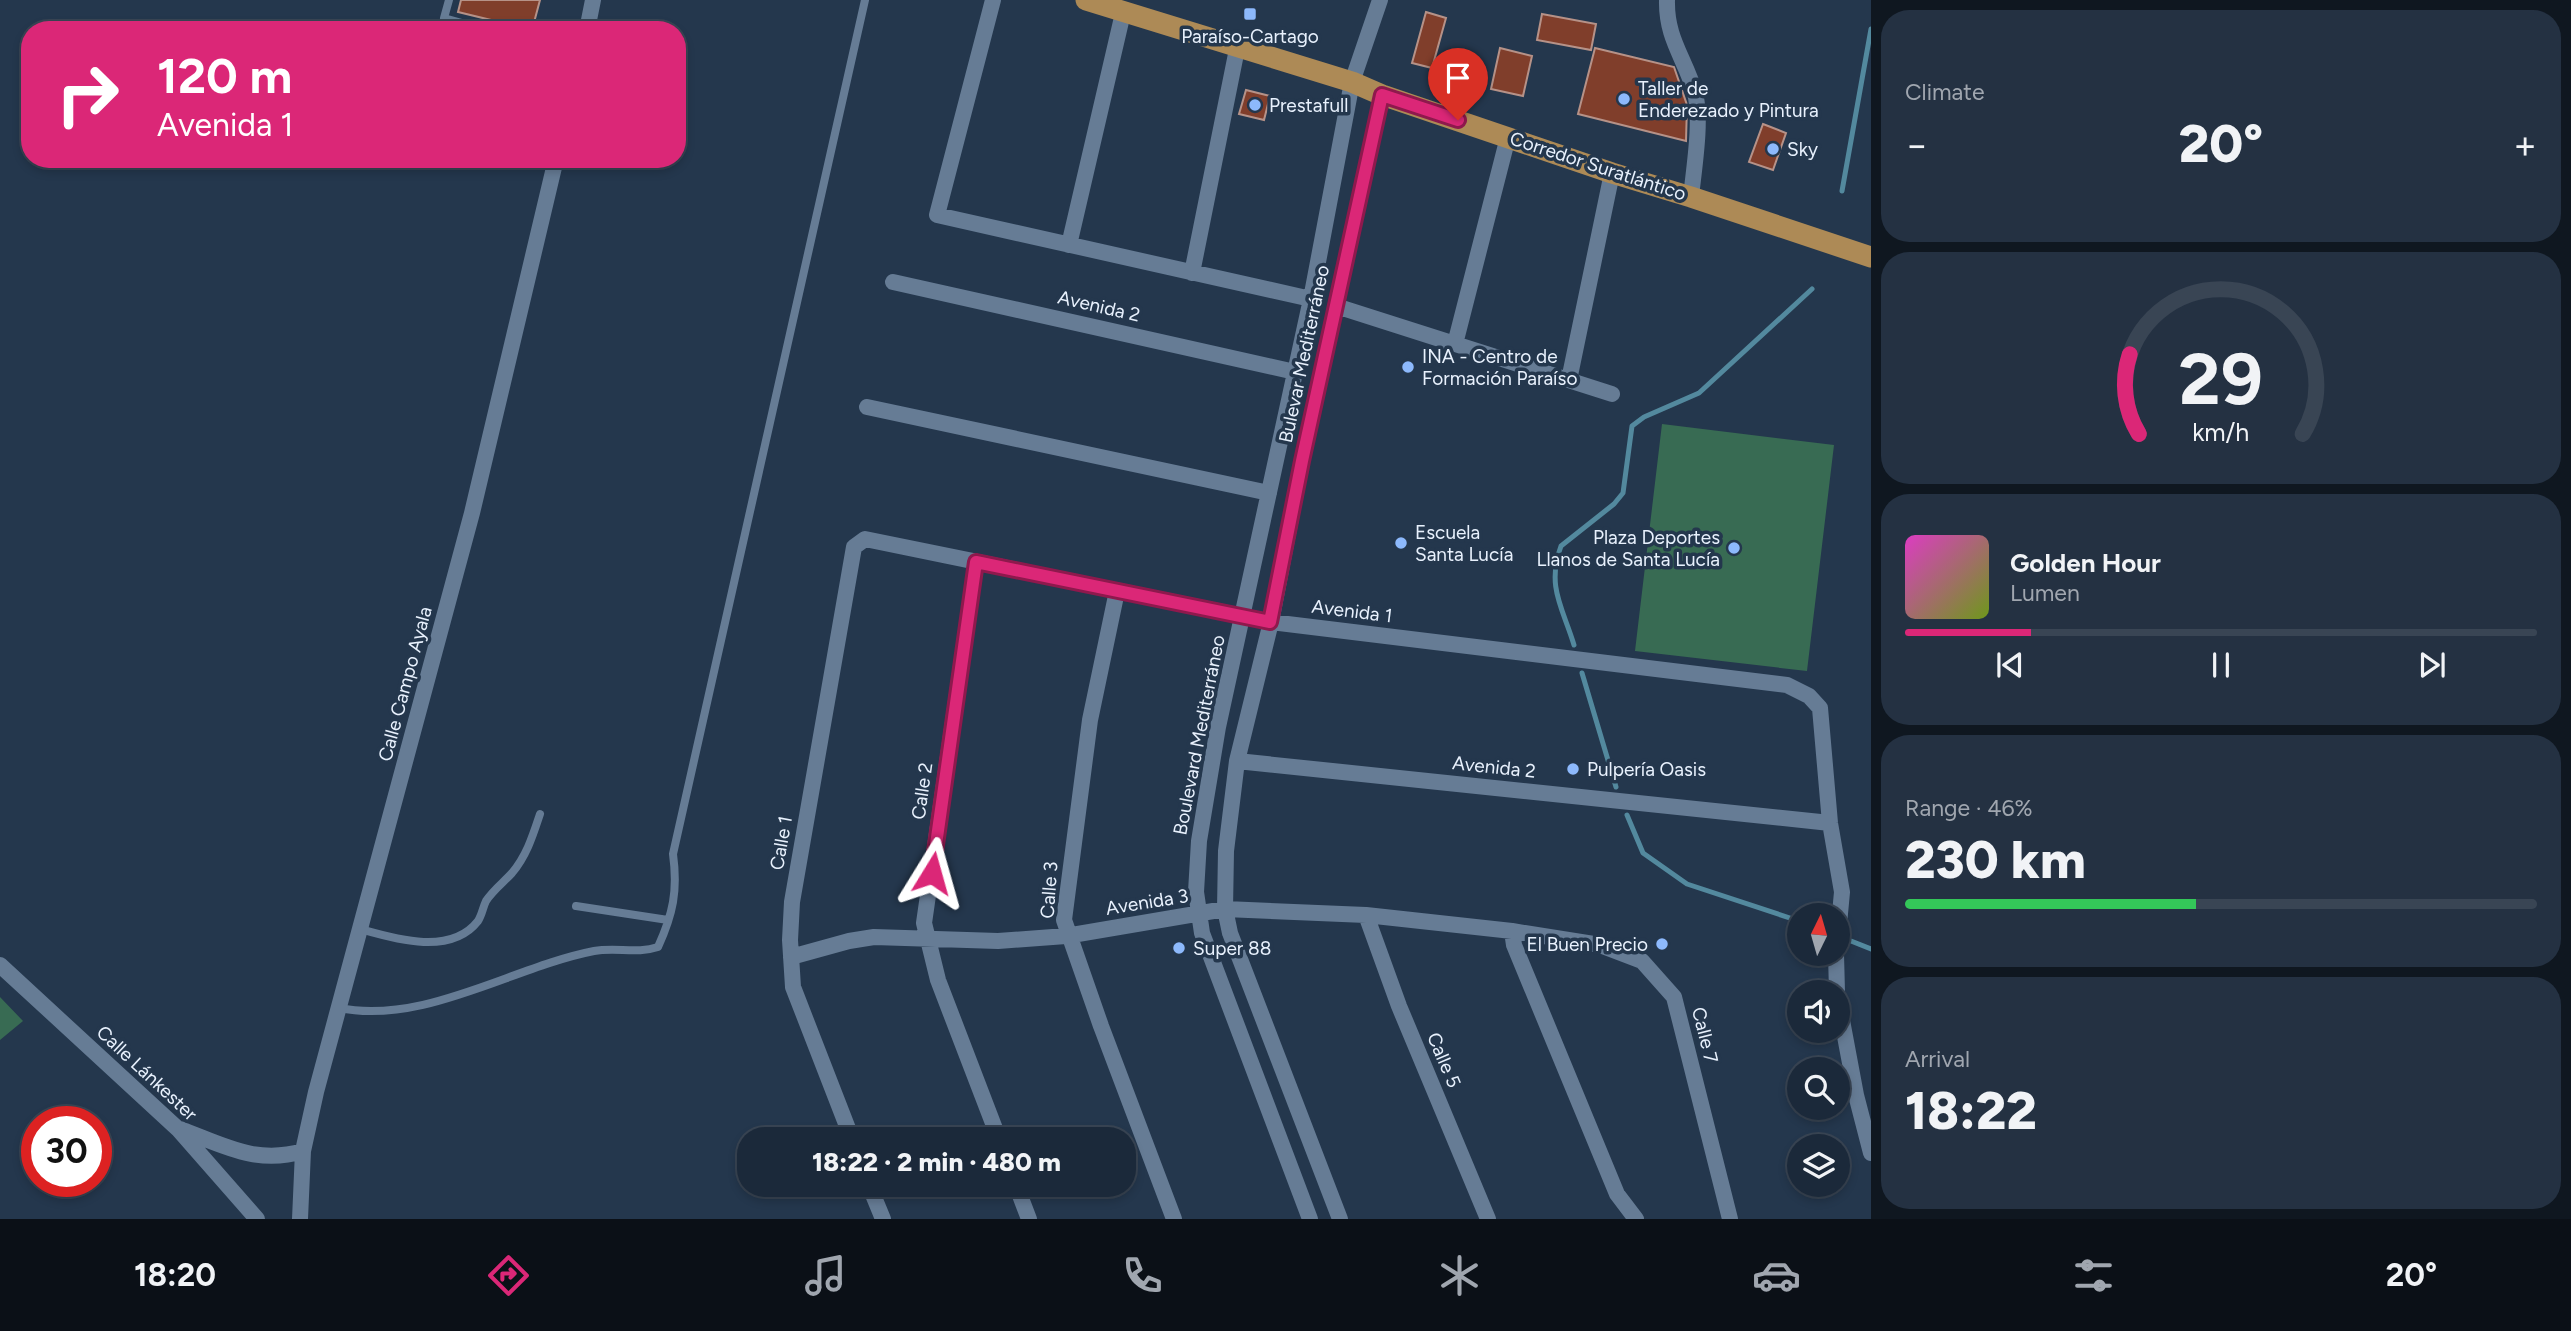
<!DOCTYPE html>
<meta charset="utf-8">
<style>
body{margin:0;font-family:Figtree,sans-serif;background:#243142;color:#f1f3f6;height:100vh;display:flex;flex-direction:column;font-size:26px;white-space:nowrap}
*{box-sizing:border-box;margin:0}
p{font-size:23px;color:#a0a6af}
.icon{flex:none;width:38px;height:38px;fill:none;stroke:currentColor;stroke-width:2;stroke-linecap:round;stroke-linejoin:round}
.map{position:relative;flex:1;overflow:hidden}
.side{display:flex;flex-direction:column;gap:10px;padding:10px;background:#0f1720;width:700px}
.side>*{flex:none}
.banner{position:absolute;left:21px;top:21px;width:665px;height:147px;border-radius:28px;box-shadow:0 4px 10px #0003,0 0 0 2px #394554;background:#db2777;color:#fff;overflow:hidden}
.needle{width:46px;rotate:5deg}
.fabs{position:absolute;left:1787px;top:903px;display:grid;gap:14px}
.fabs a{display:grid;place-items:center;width:63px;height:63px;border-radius:50%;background:#1b293a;box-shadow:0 4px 10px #0003,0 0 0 2px #394554;font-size:35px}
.speed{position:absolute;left:21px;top:1106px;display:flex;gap:14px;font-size:35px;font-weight:700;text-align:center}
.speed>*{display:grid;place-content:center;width:91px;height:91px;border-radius:50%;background:#1b293a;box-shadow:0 4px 10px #0003,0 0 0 2px #394554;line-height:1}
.speed .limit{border:10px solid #d22;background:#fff;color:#111}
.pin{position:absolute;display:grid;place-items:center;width:60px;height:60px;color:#fff;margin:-72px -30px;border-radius:50% 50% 50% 0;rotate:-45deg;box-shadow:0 0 7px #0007}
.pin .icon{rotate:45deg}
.me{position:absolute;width:77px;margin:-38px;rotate:8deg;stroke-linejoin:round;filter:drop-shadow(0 0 5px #0008)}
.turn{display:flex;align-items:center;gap:24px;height:147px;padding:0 21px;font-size:32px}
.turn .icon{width:91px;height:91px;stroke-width:2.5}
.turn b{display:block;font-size:49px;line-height:60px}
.big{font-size:52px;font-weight:800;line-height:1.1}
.side .tile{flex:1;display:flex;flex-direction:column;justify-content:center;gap:10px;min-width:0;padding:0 24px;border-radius:28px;background:#243142}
.side .dial{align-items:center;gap:0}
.dial svg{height:182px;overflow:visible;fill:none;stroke:#394554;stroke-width:7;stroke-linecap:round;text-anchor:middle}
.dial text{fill:#f1f3f6;stroke:none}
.song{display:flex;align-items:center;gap:21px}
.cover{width:84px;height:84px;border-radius:10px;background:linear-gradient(135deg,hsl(310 70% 55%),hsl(80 70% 35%))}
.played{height:7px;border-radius:4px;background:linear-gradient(90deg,#db2777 20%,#394554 20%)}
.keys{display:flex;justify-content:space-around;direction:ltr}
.heat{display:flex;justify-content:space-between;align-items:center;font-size:38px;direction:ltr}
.charge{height:10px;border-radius:5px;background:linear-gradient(90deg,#34c759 46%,#394554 0)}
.trip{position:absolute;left:737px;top:1127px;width:399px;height:70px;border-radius:28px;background:#1b293a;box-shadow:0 4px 10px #0003,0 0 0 2px #394554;font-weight:800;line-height:70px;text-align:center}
.dock{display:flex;height:112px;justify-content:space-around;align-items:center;background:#0b1017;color:#a0a6af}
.dock .icon{width:49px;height:49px}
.dock .active{color:#db2777}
.dock b{font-size:32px;color:#f1f3f6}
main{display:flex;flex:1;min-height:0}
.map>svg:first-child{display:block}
.green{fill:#386b53}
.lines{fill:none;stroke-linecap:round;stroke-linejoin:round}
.stream{stroke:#53899e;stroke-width:5}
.building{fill:#803e2b;stroke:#b69288;stroke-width:2}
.service{stroke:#667c95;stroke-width:8}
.minor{stroke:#667c95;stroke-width:16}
.primary{stroke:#ad8a56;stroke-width:21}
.route-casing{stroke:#8e194d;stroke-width:18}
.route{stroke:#db2777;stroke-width:12}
.poi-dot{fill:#8db9fc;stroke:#24374d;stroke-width:2.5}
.labels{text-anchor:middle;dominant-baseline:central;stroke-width:7;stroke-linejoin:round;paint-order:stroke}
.poi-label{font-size:19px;fill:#e8f1fd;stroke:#24374d;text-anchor:start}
.street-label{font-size:19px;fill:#e8f1fd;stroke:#24374d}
</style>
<main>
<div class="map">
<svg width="1871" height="1219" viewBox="0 0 1871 1219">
<rect width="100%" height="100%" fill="#24374d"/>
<path class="green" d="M1662 424 1834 445 1807 671 1635 651Z
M0 997 23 1021 0 1040Z"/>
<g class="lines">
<path class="stream" d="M1842 191 1871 29
M1574 645C1563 608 1546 587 1561 546L1614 504 1623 493 1632 426 1644 417 1699 393 1812 289
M1582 673 1616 787
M1627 815 1643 853 1687 884 1799 921
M1851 941 1871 949"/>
</g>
<path class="building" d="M461 0H540L532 30 458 12Z
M1426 12 1446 18 1432 68 1412 63Z
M1542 14 1596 24 1591 50 1537 40Z
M1500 48 1532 56 1523 96 1491 89Z
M1595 48 1674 67 1687 105 1686 141 1578 114Z
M1246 90 1270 96 1264 120 1239 114Z
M1763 124 1786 133 1773 170 1749 162Z"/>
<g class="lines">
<path class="service" d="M449 0 444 18 487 30
M576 906 668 920
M360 929C395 939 451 956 478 921 482 915 483 907 486 901 493 890 504 882 512 873 527 855 533 835 540 814
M339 1008C425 1025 512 967 594 951 616 947 637 954 658 947 673 914 678 891 673 854L865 0"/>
<path class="minor" d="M993 0 937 215 1311 299
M1667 0C1666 39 1685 58 1695 93 1702 120 1694 168 1691 197
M587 30 593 0
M1069 245 1123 13
M1192 273 1237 49
M893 282 1295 372
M1336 306 1612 394
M1455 344 1508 137
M1569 380 1612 173
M867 407 1269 493
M976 562 924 923 938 980 999 1139
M1117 591 1090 720 1064 920 1101 1026 1174 1219
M1237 761 1830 823
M1366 915 1399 1006 1488 1219
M1512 931 1514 945 1617 1194 1636 1219
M1836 954 1837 992
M791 957 849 941 874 937 998 941 1066 936 1225 909 1366 915 1512 931 1600 945 1642 961 1674 997 1730 1219
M0 965 178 1129 257 1219
M1838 999 1856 1095 1871 1153
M180 1129C223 1145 256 1165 303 1151
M852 1139 793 987 790 940 792 902 854 547 865 539 1271 622 1787 685 1809 696 1820 708 1830 823 1842 892 1838 935
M869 1185 883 1219
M1016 1185 1029 1219
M300 1219 303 1151 316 1092 472 513 556 159
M1310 1219 1202 933 1196 892 1199 841 1218 727 1311 299 1352 82 1380 0
M1340 1219 1230 933 1225 909 1226 851 1237 761 1271 622 1302 461 1382 95"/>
<path class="primary" d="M1086 0 1352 82 1382 95 1612 173 1691 197 1871 257"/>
</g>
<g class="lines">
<defs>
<path id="route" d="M932 873 976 562 1270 622 1302 461 1382 95 1458 120"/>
</defs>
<use href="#route" class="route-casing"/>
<use href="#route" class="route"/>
</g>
<g class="poi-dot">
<rect x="1243" y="7" width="14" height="14" rx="3.5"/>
<circle cx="1624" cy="99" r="7"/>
<circle cx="1255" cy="105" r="7"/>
<circle cx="1773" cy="149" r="7"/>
<circle cx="1408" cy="367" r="7"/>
<circle cx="1401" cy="543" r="7"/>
<circle cx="1734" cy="548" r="7"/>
<circle cx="1573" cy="769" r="7"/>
<circle cx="1662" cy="944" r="7"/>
<circle cx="1179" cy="948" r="7"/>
</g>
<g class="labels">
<g class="poi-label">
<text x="1250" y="36" text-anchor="middle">Paraíso-Cartago</text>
<text x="1638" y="88">Taller de<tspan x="1638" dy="22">Enderezado y Pintura</tspan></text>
<text x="1269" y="105">Prestafull</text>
<text x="1787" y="149">Sky</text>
<text x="1422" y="356">INA - Centro de<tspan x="1422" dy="22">Formación Paraíso</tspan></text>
<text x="1415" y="532">Escuela<tspan x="1415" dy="22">Santa Lucía</tspan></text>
<text x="1720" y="537" text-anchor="end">Plaza Deportes<tspan x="1720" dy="22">Llanos de Santa Lucía</tspan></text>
<text x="1587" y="769">Pulpería Oasis</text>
<text x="1648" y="944" text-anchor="end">El Buen Precio</text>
<text x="1193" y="948">Super 88</text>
</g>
<g class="street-label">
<text transform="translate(1598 166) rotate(18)">Corredor Suratlántico</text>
<text transform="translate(1099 306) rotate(13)">Avenida 2</text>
<text transform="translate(1304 354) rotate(-78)">Bulevar Mediterráneo</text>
<text transform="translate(1352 611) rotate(7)">Avenida 1</text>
<text transform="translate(405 684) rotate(-75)">Calle Campo Ayala</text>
<text transform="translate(1199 735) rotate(-79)">Boulevard Mediterráneo</text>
<text transform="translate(1494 767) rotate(6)">Avenida 2</text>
<text transform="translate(922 791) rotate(-82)">Calle 2</text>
<text transform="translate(781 843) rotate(-80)">Calle 1</text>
<text transform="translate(1049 890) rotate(-86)">Calle 3</text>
<text transform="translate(1147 902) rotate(-9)">Avenida 3</text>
<text transform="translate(1705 1035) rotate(76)">Calle 7</text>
<text transform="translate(1444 1060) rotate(67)">Calle 5</text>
<text transform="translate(147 1073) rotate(43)">Calle Lánkester</text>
</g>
</g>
</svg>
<div class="fabs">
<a><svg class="needle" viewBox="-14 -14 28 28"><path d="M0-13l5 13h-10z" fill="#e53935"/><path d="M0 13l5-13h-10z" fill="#a0a6af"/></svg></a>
<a><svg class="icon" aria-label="sound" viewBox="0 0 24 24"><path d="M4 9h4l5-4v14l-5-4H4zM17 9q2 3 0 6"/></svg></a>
<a><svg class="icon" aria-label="search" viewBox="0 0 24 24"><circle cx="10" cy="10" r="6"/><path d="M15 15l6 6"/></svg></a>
<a><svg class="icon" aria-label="layers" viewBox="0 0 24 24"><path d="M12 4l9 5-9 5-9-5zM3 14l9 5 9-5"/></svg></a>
</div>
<div class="speed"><div class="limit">30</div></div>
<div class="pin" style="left:1458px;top:120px;background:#d93025"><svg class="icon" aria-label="arrive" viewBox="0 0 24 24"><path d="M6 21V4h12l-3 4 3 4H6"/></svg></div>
<svg class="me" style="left:932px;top:873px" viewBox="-20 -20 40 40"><path d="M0-17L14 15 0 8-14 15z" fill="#db2777" stroke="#fff" stroke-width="4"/></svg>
<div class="trip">18:22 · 2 min · 480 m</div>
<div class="banner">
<div class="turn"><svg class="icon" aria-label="right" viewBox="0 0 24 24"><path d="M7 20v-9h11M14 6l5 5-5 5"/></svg><div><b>120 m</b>Avenida 1</div></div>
</div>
</div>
<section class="side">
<div class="tile"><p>Climate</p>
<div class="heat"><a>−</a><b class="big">20°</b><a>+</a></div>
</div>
<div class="tile dial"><svg viewBox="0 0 100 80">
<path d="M14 69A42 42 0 1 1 86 69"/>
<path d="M14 69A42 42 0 0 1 10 34" stroke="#db2777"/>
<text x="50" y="56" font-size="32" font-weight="700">29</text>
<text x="50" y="72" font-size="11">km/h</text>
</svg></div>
<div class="tile">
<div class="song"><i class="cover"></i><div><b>Golden Hour</b><p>Lumen</p></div></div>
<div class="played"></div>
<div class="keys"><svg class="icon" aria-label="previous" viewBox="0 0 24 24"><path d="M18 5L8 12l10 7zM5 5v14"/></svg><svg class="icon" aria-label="pause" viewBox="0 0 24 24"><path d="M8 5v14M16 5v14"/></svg><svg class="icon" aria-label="next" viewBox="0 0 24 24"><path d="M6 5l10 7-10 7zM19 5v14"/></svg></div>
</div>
<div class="tile"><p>Range · 46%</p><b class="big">230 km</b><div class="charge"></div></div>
<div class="tile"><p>Arrival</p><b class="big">18:22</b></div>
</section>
</main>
<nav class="dock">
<b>18:20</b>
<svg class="icon active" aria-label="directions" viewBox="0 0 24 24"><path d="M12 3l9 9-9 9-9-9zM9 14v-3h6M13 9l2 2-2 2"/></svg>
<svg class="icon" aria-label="music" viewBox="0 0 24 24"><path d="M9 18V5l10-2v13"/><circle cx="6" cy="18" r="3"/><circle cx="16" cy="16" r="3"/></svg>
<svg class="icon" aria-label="phone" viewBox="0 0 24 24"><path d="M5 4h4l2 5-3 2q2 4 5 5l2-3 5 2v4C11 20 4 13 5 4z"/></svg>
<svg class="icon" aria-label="climate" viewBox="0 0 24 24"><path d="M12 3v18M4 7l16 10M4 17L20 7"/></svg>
<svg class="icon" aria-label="car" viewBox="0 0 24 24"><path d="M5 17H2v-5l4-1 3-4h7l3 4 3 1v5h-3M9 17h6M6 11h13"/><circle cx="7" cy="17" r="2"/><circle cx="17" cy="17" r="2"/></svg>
<svg class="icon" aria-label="filters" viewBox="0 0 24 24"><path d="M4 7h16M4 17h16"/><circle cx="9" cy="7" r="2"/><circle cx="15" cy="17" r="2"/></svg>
<b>20°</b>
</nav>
